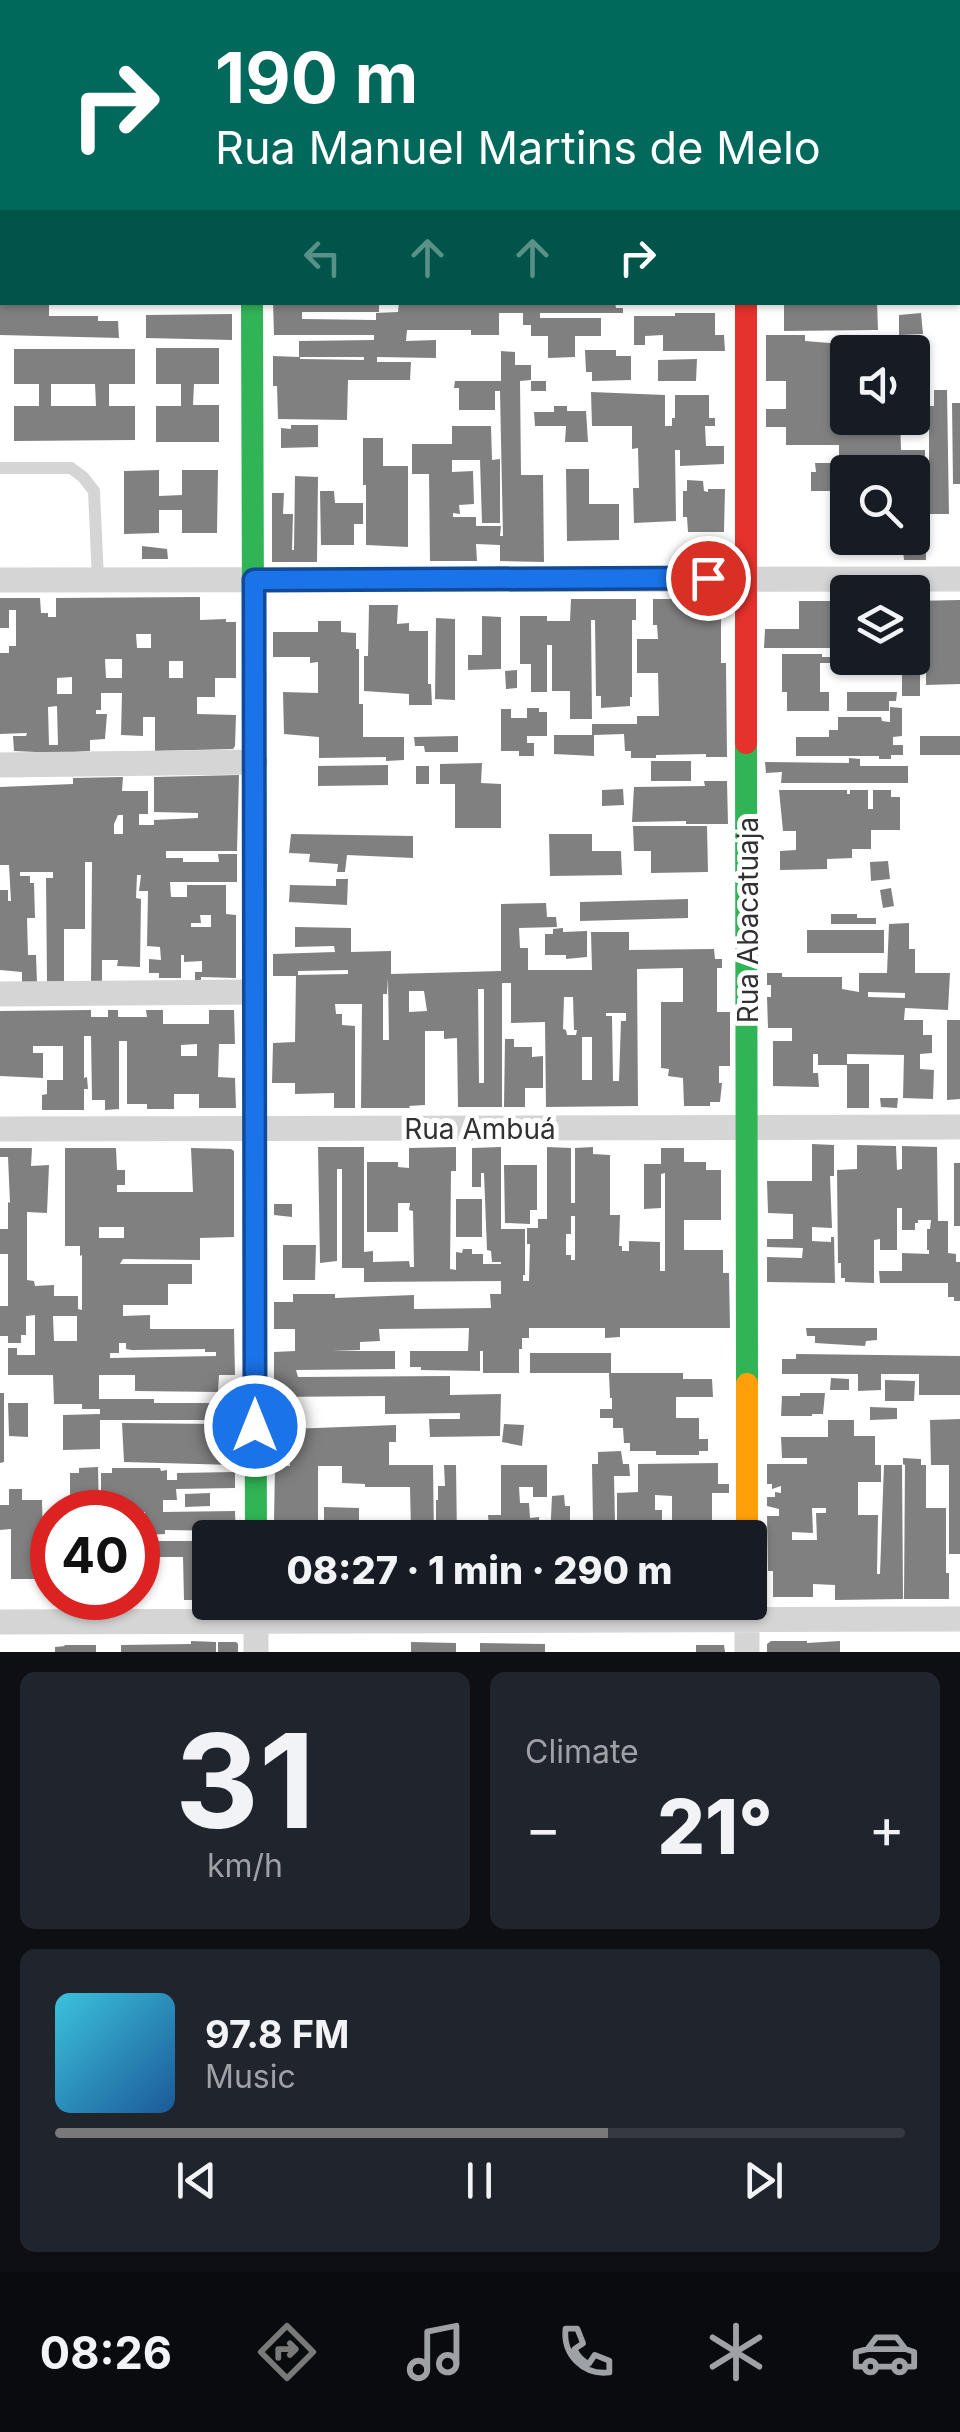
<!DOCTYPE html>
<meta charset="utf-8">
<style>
body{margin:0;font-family:Inter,sans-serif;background:#20242c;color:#f1f3f6;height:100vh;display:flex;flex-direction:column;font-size:38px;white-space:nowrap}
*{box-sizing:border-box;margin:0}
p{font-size:32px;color:#9ea1a6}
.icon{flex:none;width:55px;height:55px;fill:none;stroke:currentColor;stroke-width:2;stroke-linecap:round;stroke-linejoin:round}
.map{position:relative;height:1652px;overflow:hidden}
.drawer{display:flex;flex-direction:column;gap:20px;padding:20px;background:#0d0f14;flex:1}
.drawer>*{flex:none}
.hud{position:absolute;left:0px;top:0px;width:960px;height:305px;box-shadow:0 2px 8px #0004;background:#00695c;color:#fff;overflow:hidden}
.fabs{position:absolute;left:830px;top:335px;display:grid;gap:20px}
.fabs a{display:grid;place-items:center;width:100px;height:100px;border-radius:10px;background:#171b24;box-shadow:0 2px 8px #0004;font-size:50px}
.speed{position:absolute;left:30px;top:1490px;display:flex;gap:20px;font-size:50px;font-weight:700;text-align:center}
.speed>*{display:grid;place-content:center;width:130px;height:130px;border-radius:50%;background:#171b24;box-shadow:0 2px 8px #0004;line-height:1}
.speed .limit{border:15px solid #d22;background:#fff;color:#111}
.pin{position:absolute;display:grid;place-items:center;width:85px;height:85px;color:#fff;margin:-42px;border:5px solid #fff;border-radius:50%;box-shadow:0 2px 10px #0007}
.me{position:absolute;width:110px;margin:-55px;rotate:0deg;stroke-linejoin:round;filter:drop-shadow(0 0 8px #0008)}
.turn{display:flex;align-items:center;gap:35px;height:210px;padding:0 50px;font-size:45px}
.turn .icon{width:130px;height:130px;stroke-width:2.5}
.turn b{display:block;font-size:70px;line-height:85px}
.lanes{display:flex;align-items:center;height:95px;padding:0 50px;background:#0003;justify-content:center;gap:50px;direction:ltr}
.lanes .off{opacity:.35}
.big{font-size:75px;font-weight:800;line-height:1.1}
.drawer .card{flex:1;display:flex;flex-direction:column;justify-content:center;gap:15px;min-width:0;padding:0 35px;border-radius:15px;background:#20242c}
.drawer .dial{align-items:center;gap:0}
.dial b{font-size:130px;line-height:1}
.song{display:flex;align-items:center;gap:30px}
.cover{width:120px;height:120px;border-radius:15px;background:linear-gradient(135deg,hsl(190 70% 55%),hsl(210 70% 35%))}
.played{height:10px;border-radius:5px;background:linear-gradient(90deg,#797979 65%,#363941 65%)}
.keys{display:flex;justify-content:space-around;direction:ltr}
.heat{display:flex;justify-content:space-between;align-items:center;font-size:55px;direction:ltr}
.drawer .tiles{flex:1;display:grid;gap:20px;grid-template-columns:1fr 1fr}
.card:last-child{grid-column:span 2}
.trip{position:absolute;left:192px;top:1520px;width:575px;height:100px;border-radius:10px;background:#171b24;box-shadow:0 2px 8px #0004;font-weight:800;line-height:100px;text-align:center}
.tabs{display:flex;height:160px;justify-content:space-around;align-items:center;background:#090b0e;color:#9ea1a6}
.tabs .icon{width:70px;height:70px}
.tabs .selected{color:#797979}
.tabs b{font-size:45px;color:#f1f3f6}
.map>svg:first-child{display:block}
.building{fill:#808080;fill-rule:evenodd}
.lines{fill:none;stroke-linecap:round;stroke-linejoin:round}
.lane{stroke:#d5d5d5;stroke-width:12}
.street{stroke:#d5d5d5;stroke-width:25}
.fast{stroke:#30b455;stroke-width:22}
.slow{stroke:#ff9f0a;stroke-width:22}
.jam{stroke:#e5322d;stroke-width:22}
.route-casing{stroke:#114b97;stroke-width:25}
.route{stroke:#1a73e8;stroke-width:18}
.labels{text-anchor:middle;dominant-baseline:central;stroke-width:10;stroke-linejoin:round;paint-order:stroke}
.street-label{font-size:28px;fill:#313131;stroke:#fff}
</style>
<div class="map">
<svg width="960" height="1652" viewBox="0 0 960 1652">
<rect width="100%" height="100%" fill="#fff"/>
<path class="building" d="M0 302H49V316H98V321H118L119 338 0 335Z
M273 302H379V312H302V319L376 320V313L398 312 399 302H615L616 308H623V313H540V318H601V336H575V357L548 358V336H531V325H523V313H499V335H471V330H407L406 341 436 340V358L377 357V362H411L410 380H348L347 420 278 419 277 386H273V356L299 357V341L374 340V335H274ZM300 357H364V360L300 359Z
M784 302H877L878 330 784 331Z
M675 313H715V335H724L725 351H663V335L645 336V345H634V316H675Z
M921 313 923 334 899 335V315Z
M232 314V340L146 338V315Z
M766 335H805V341L830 343H886V352H848V418H900L901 450H925L926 560H904L903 550H845V538H912V472H908V464H901V472H848V491H811V472H816L815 463H839V445H786V427H766V409H786V381H766Z
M156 348H219V384H194L193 405H219V442H156V406H181V384H156Z
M14 349H135V384H109V406H135V440L14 441V406H39V384H14ZM51 384H95L96 406H51Z
M585 350H616V356H631V380L592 381V372H586Z
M501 351 515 352V365H531V380L520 381 521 475H543L544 562 500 561V545L476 544 477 561H430L429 474H412V444H452V426H491L492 460 500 459V523H482L480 460H452V472L473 471 474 504 459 505 460 514 453 513V517H476V526H501L500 536H503L500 391H495V410H459V388H454L455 381H501Z
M697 359 696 381H658V360Z
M531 381H546V391H531Z
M934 390H947L949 514H929V406H934Z
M591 392 665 395V426H672V418H675V395H709V418H715V426H705L706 446H724V464L680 466V450H675L676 521 634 523 633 488H639L638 448 632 449V426H592Z
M952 403H960V484H953Z
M554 406H567V411H586L588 442H565L566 426H535L534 412H554Z
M291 425H318V447L281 448V428L291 429Z
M363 438H383V466H408V547L366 545V485H363Z
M566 469H589V504H619V540L567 541Z
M159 470V496L182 495V470H218L217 533H182V510H159V533L124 534V471Z
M295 476 318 477 317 562H272V493H284L283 514H293L292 550H294Z
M687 480 703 481 704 491 708 492V489H725L724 532H688L687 517H683V491H687Z
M320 491H334L335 503H363V524H354V545H321Z
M142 546 167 549 168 559H142Z
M200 597V620L226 619V622H236V678H215V697H197V714L236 715 235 746 233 749 155 751V717H143V736L121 735 122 693H101V710H96V714H107L105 739 90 740V751L58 753 14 751 13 736H26L27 733 0 734V653H9V646H16V610H9V628H0V598H40L41 613H48V617H56V598ZM136 634H151V648H137ZM105 659H122V678H106ZM169 661H183V678H169ZM72 677V694H57V678ZM57 706 58 745H49L48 707Z
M571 599H636V620H632V697H630V706L601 708V696H596L595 620H591L592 719H570V691H552V645H547V692H531V664H520V616H547V621H570Z
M653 599H721V663H726L727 757H706V754L656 755V758H631V751H625L624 734 594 735V756L554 754V735H592V724H637V716H659L658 673H637V639H658L657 625H653Z
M960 600V684L926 685V672L920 671V696H902V658H912V601Z
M799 601H834L835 648H764L765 629H799Z
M369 605H398L397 624 409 623V631H428V684H431L432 705H409V694L364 691V656H368Z
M482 616 501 617V669L468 670V655H482Z
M436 618 455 619V700L435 699Z
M318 621H341V632L356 633V649H359V704H363V737H404V760L386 761V757L319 758V737L284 734 283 692 318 693V662L310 663V657H273V632H318Z
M782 654H822V657H832V663H820V692H829V711H787V692H782Z
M517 670V688L506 689 505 671Z
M847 692H897L896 701H889V711H847Z
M890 707 902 708V736L893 737V745H903V755H891V759H879V756H796V737H829V730H838V717H881L882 721 890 722Z
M527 708H539V712H547V736H527V743H534V756H519V751H501V709H511V718H527Z
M458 736V752H425L424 746H415L414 737Z
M920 736H960V755H920Z
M849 758 860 759V766H908V783H781L782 772 766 773 765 762 849 763Z
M651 761H691V781H651Z
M482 763 481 783 501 784V828H455V784H440V764Z
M388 765V785L318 786V766Z
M416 766H429V784H416Z
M239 775 237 851H166V858H183V862H219L218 854H237V882H170L171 897H187V885H226V914L236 915V978L201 977V981H195V972H202V961L184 962V955H181V978H159V973H149V959L161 960 160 947 147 946 148 891H139L141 875H137L136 898 141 899 140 967 117 966 118 960H102V983H91L92 862H85V929H64V983H47L46 878H53V872H20V876H30V883H34L35 918H27L28 955H36L37 983H22V972L0 970V890H8V901H11L9 865H0V787L73 784V778L123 777 122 791H148V814H139V825H154V820L198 818V813L154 812V777ZM118 815H123V834H114V824ZM200 915H211V927H191V923H201Z
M704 781H727L728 824H686V821L632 822 634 787 705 786Z
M623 789 624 805 602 806V790Z
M779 790H847V794H850V790H868V809H873V790H891V797H900V830H871V849H852V858L827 859V869L780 870V851L796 850V831H783Z
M633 826H707L708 872 651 873V851H634Z
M291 834 413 836V858L347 855 345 872H337L338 864 309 862 310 854 289 853Z
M549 834H592V851H621L622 875 550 876Z
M888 861 890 879 871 881 870 862Z
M336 879H348L347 905 289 902 290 885 336 886Z
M891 888 894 906 883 908 880 890Z
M688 899V918L580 921V902Z
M546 903 547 917H556L557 927 519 928 520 948H528V970H592L591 932H629V950L714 949 715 959H722V968H717V1012H730V1066H719V1083H722L720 1102H710V1106H684L683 1078 668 1076 669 1069 661 1068V1002H683V968L637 969 638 1106 546 1107 545 1022 511 1023V983H502V1107H458L457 1038 444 1039V1031H425V1105L409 1106 410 1108H361L362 1004H335L336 1014H342V1025L355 1026V1108H334V1093L295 1094V1083H272L273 1043 295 1042 296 976H273V954L335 952 334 946 295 947V927L351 928V952L391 951V974L501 971V904ZM348 970V974L298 975V971ZM388 978 389 1040H383V994H387ZM478 989H484V1083H479ZM409 991H424L427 1011 409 1012ZM564 997H573L574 1030H577L576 1035H567L566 1030 563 1029ZM606 1013H626V1021H621L619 1081H613L612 1016H606ZM582 1037H592V1080H582Z
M831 914H857V918H876V924H831Z
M909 923V949H915V973H950L948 1010 905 1008 904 1020H923V1035H932V1053L920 1054V1069L934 1070 933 1099 903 1098 904 1055 847 1054V1065H818V1054H813V1073H818L819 1087 773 1086V1041H792V1028H768L767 997H771V985H767V973H782V977H842V989L859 992V973H887L889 924ZM868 992 905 993V998L868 997Z
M563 928V932L587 931V957L566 959V955H545V934H553V929Z
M807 930H884V953H807Z
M91 1010V1017H108V1010H118V1017H147L146 1010H163V1024H209V1010H234L235 1044H219L218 1077 235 1078 236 1108H199V1094H174V1109H147V1104H127V1041H119V1109L105 1110V1100H92L91 1036H84V1078L87 1077 88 1089H84V1110H42V1095L47 1094V1080H63V1046H33V1053H43V1078L0 1076V1011ZM197 1044V1056H181V1045Z
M947 1020H960V1099L947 1100Z
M505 1039H514V1047H532V1057L543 1056V1088H525V1107H504Z
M847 1064H869V1108H847Z
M880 1098H898L897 1108 881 1107Z
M812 1144 834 1145V1176H830L832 1228 812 1227V1241L831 1242V1237H834L835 1283 767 1282V1257L802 1258 803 1248 767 1247V1239H793V1214L768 1213 767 1181H812Z
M857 1145 896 1146 897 1170 902 1169V1146L937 1147 938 1221H948V1253L956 1254V1262H960V1301H954V1297H948V1283H880L879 1271H902V1253L929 1254V1250H927V1229H930L931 1220H918V1223H915V1230H902V1208H897V1250H880V1239L874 1240V1283L845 1282V1278H841V1263H838L837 1170 857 1169Z
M318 1147H364V1252L373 1251V1262L409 1261 410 1267H414L413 1211 409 1210 410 1203H398V1232H367V1162H398V1167L409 1168V1148L456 1147V1171H451L450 1269 456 1270V1252L462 1253 463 1249H472V1254H483V1264H501V1262H492L491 1251 487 1250 484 1173H481V1187H472V1148L501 1147V1229H525V1275H523V1281H529L530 1244H527V1228H538V1219H547V1147L571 1148V1203H575V1148L593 1147V1154L610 1155V1215H620L619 1246H622V1251H629V1241L660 1242V1271H665V1173L661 1174V1208L644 1209V1164H661V1148H684V1162H706V1170H721V1220H684V1250H723V1273H729L730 1328H620V1337L605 1338V1328H529V1338H522V1349H519V1373H483V1351H480V1371L421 1370V1367H410V1351H468L469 1328 379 1329 380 1341 360 1342V1350L332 1351H395V1369L296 1370 298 1377 450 1376V1395L501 1394 500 1436 430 1437 429 1419H460V1413L385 1414V1396L274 1397V1352L295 1351V1329H274V1302H293V1294H335V1298L414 1295V1309L491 1308 490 1294H501V1281L364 1282V1268H342V1169H337V1261L320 1263ZM571 1216H575V1260H571V1255H566V1234H571Z
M0 1148H32L31 1166 49 1165 47 1213 27 1212V1280L34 1281 35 1286 54 1285V1296H78V1309L82 1310V1255L80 1256V1246H65V1148H116L117 1170H125V1185H117V1192H193L191 1148 231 1149 234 1151V1237L200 1238V1260L123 1259 120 1264H192V1284H168V1305H123V1316L150 1315V1329H234L235 1375H219L218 1392 135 1391V1375H99V1399H154V1403H219V1420H100V1449L63 1450V1415L100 1414V1409H82V1404H54L53 1375H8V1348H17V1355H35V1315L26 1316V1335H21V1343H8V1336H0V1306H8V1254H0V1229H8V1202L10 1203 8 1157H0ZM99 1227H124V1238H99ZM53 1316H77V1341H54ZM119 1343H126V1349L132 1350 205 1349V1352H216V1356L110 1358V1353H119Z
M954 1163H960V1226H954Z
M504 1165H537V1210H530V1224L505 1223Z
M456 1199H482V1237H456Z
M274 1204H292V1217L274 1215Z
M283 1245H316L315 1280H283Z
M806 1328H877V1340L866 1341 865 1346 815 1343V1336H807Z
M530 1353H611V1373H683V1379H712L713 1397H676V1418H699V1439H708V1451H699V1455H656V1451H630V1443H624L623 1428H613V1418H600V1409H612V1398H610L609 1373H530Z
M796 1354 960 1356V1395H919V1374H881V1390L858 1391V1374H782V1359H796Z
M831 1378 849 1379V1390H830Z
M885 1380 915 1381 914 1401H885Z
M0 1393H4V1462L0 1463Z
M800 1393H825L823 1414H812V1416H781L782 1396H800Z
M8 1403H28V1437L9 1436Z
M870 1407 897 1408V1419L870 1420Z
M960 1419V1554H949V1465H931L930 1420Z
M828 1420H854V1436H875V1465H881V1482H858V1515H878L877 1574H880L884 1465H902L903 1599 835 1600V1585L813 1584V1597H773V1571H768L767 1516H779V1509L767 1506V1497H775V1492L781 1493V1486L772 1489V1484H767V1464H807V1458H782L781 1437H828ZM812 1508H826V1513H816L817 1540H792V1532L813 1533Z
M122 1423 215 1424V1443H235V1465L124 1462Z
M504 1424 524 1425 522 1446 502 1442Z
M396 1425V1442H389V1465H433L434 1538H390V1531H411L410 1487H365V1484L342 1483V1466H318V1521H274L275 1466H290L289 1429Z
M621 1451 623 1464H629L630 1476H614L615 1522H593L592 1464H598V1452Z
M903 1458 921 1459V1465H926V1508H946V1573H949V1599H904L905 1465 903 1464Z
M718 1463V1484H729V1493H712V1538H672V1496L655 1495V1510H662V1529H654V1531L635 1532V1538H617V1493L638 1492V1464Z
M444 1465H456L457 1538H436V1500H438V1486H445Z
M501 1465H547V1497H533V1487H519L520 1503H529L530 1518 539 1517 540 1538H468V1528L489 1527 488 1515H501Z
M98 1467 99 1512H70V1473H79V1468Z
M112 1468H160L161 1471 167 1470V1480H177V1473L235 1472V1488L176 1489 177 1500H163V1512L235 1511 236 1538H218V1533H227V1531L165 1530V1534L146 1535 145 1512H101V1473H112Z
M9 1489H22V1500H42L44 1579H11V1529L0 1530V1505H9Z
M210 1493V1506L185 1507V1494Z
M564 1495 565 1506H570V1538H550L552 1496Z
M324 1507 359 1508V1538H324Z
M574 1529H614V1538H574Z
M193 1534H204V1539H210V1600H184L183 1557H138V1541H194Z
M191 1641 216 1642V1652H121V1645L191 1644Z
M771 1641H807V1643L840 1641V1652H767V1644Z
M218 1642H236L238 1644V1652H218Z
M411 1642 456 1643V1652H411Z
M480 1643 545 1644V1652H480Z
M64 1645H96V1652H55V1647L65 1646Z
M696 1645H724L725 1652H696Z"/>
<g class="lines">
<path class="lane" d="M0 468H71L83 477 94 491 98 580"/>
<path class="street" d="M249 0V2
M958 88H960
M0 89H2
M0 580 960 579
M0 765 255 762
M0 994 253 992
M0 1129 960 1127
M256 1602V1652
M747 1602V1652
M0 1622 960 1619"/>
<path class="fast" d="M252 302 256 1538
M746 743 747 1384"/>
<path class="slow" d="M747 1384V1538"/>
<path class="jam" d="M746 302V743"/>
</g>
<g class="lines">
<defs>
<path id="route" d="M255 1426 254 580 708 578"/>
</defs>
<use href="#route" class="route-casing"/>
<use href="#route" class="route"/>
</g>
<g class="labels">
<g class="street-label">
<text transform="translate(748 920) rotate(-90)">Rua Abacatuaja</text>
<text x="480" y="1129">Rua Ambuá</text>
</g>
</g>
</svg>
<div class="fabs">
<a><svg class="icon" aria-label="sound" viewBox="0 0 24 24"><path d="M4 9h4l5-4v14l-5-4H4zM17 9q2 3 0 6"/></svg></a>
<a><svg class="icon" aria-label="search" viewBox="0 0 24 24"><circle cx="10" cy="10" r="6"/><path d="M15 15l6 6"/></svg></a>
<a><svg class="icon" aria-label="layers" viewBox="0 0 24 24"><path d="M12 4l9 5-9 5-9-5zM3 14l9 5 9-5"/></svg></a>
</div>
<div class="speed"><div class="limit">40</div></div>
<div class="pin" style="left:708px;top:578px;background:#d93025"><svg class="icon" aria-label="arrive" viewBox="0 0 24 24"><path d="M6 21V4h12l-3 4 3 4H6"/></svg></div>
<svg class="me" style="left:255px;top:1426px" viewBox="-20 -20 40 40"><circle r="17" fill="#1a73e8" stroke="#fff" stroke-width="3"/><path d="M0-11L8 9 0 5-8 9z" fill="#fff"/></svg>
<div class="trip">08:27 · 1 min · 290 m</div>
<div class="hud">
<div class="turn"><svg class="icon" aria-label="right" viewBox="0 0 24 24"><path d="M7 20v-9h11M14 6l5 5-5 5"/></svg><div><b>190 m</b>Rua Manuel Martins de Melo</div></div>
<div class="lanes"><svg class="icon off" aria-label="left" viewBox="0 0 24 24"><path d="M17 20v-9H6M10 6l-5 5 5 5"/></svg><svg class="icon off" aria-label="ahead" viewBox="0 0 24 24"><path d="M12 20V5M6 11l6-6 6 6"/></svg><svg class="icon off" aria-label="ahead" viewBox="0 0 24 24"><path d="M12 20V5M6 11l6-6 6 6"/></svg><svg class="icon" aria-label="right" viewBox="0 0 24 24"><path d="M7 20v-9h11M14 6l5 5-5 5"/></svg></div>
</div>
</div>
<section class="drawer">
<div class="tiles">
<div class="card dial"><b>31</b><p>km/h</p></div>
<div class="card"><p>Climate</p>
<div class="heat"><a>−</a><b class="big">21°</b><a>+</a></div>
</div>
<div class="card">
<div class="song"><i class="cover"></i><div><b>97.8 FM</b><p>Music</p></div></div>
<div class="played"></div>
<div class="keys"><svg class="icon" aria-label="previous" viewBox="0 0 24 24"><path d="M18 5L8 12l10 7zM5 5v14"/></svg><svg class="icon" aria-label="pause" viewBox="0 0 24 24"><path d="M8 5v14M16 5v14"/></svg><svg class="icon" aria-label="next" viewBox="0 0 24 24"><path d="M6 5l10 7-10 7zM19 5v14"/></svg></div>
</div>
</div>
</section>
<nav class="tabs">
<b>08:26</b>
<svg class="icon selected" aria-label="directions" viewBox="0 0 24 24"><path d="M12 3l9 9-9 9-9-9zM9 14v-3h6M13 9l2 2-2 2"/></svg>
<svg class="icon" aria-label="music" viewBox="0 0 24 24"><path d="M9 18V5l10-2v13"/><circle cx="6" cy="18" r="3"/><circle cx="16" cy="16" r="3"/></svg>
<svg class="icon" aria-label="phone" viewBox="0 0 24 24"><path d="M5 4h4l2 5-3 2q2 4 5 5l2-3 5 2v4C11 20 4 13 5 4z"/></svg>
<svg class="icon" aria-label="climate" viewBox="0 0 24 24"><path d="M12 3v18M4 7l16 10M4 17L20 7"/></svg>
<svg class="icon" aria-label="car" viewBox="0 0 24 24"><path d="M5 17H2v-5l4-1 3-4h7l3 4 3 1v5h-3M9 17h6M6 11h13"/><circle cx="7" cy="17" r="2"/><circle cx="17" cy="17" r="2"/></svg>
</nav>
